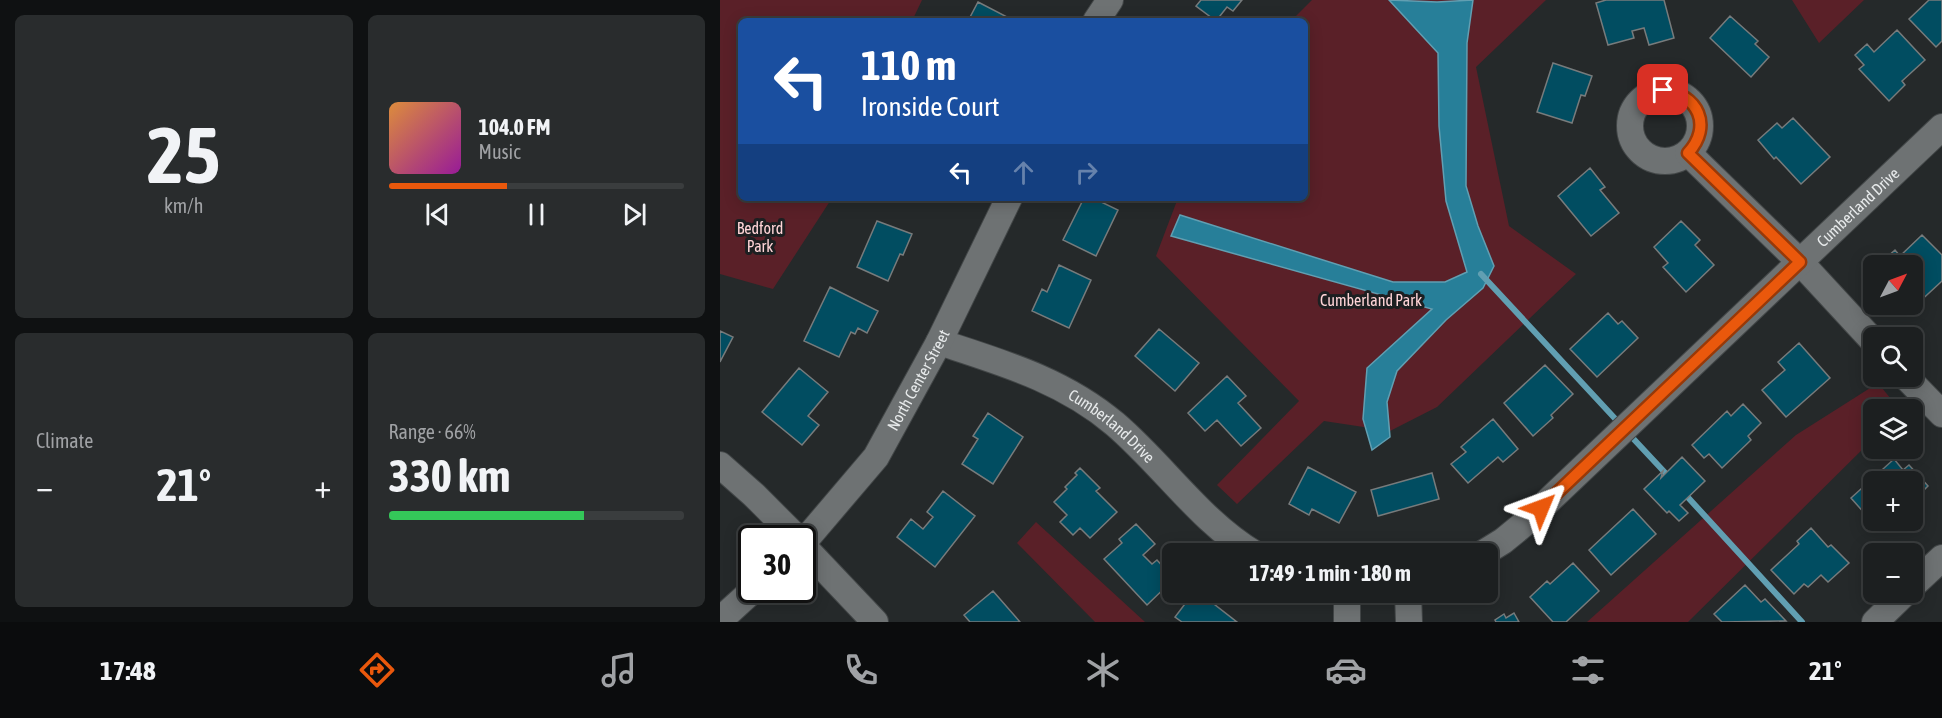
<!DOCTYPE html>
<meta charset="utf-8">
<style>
body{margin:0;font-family:"Asap Condensed",sans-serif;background:#292c2d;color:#f1f3f6;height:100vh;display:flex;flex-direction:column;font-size:22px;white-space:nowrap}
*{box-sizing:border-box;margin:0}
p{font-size:20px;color:#a0a2a5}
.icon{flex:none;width:33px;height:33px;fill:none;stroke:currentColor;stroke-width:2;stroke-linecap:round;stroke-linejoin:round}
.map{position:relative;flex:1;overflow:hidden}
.side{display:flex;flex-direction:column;gap:15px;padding:15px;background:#0f1112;width:720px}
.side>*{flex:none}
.hud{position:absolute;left:18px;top:18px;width:570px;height:183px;border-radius:9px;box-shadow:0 3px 15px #0003,0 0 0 2px #3a3d3e;background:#1a4fa0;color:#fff;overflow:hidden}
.needle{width:39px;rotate:49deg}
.tools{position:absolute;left:1143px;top:255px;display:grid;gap:12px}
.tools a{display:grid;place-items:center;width:60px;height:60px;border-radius:9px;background:#1c1f20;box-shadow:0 3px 15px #0003,0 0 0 2px #3a3d3e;font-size:30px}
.speed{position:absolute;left:18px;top:525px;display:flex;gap:12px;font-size:30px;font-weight:700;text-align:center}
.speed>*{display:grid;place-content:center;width:78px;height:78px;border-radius:50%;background:#1c1f20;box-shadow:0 3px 15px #0003,0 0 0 2px #3a3d3e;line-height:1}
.speed .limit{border:3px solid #111;border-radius:9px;background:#fff;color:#111}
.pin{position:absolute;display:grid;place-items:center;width:51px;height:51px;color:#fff;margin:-26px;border-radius:12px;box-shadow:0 3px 9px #0006}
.me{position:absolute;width:66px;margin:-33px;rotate:46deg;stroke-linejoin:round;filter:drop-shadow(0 0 4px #0008)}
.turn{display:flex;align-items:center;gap:21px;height:126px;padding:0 24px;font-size:27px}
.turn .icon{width:78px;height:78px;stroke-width:2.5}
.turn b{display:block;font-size:42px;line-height:51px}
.lanes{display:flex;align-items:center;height:57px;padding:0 24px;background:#0003;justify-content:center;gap:30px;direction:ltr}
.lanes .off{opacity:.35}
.big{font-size:45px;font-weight:700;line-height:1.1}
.side .card{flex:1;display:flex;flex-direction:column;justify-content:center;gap:9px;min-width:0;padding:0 21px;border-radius:9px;background:#292c2d}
.side .dial{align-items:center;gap:0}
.dial b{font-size:78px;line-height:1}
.song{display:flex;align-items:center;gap:18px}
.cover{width:72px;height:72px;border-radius:9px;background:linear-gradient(135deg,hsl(30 70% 55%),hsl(300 70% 35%))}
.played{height:6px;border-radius:3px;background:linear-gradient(90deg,#ea580c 40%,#3a3d3e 40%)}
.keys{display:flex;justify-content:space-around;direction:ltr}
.heat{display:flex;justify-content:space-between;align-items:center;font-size:33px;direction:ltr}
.charge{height:9px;border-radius:4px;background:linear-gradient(90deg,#34c759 66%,#3a3d3e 0)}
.side .tiles{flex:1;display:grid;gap:15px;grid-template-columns:repeat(2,1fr)}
.trip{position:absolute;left:442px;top:543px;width:336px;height:60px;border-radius:9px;background:#1c1f20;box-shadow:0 3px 15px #0003,0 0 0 2px #3a3d3e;font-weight:700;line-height:60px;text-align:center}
.tab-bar{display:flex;height:96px;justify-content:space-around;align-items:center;background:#0b0c0d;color:#a0a2a5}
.tab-bar .icon{width:42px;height:42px}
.tab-bar .current{color:#ea580c}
.tab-bar b{font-size:27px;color:#f1f3f6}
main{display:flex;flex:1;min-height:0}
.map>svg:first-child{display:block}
.green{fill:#5a2028}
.water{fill:#277f99;stroke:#619fb2;stroke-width:1.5}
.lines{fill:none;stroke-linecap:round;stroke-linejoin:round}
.stream{stroke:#619fb2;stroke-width:6}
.building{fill:#014d61;stroke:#777b7c;stroke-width:1.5}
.minor-casing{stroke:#424647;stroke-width:28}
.minor{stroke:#6e7273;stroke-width:26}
.route-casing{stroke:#983908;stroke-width:15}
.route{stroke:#ea580c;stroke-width:10}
.labels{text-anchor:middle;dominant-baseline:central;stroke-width:6;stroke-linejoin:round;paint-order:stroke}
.street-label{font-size:16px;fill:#e7eaeb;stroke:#1c1f21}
.park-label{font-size:16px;fill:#ffd4d7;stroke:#1c1f21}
</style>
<main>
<section class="side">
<div class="tiles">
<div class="card dial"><b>25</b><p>km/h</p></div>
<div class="card">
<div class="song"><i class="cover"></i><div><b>104.0 FM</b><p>Music</p></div></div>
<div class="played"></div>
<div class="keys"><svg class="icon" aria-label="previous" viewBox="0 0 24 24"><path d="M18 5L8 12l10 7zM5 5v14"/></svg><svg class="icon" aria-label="pause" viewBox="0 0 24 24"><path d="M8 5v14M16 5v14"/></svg><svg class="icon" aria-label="next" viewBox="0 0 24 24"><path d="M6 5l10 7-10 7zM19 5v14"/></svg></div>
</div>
<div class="card"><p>Climate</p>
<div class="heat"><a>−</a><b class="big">21°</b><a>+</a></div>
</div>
<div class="card"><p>Range · 66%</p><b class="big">330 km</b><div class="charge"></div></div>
</div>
</section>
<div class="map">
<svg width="1222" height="622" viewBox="0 0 1222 622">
<rect width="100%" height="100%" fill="#25292a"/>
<path class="green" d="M0 0H202L192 21H21V198H112L53 289 0 274Z
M592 0H826L756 67 789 226 856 274 717 407 670 431 604 421 517 504 497 485 579 401 436 256 458 198H585V21H571Z
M1072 0H1144L1099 43Z
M1158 383 1179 409 1154 410 1153 439 968 622H867L1076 435Z
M316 522 425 622H375L297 543Z"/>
<path class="water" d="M669 0 717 2 753 0 747 43 746 186 758 226 774 266 763 288 726 320 677 371 667 402 670 437 652 450 643 419 647 368 712 309 451 236 460 215 673 282H725L747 272 726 201 719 126 718 53Z"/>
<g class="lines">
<path class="stream" d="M761 274 901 425
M908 433 950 478
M963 492 1082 622"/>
</g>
<path class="building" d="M481 0H522L513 11 507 7 496 21 476 6Z
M886 0H944L954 38 929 45 924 28 912 31 914 38 888 45 876 3Z
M1209 0H1222V41L1216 47 1189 19Z
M258 2 291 19 290 21H248Z
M1010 16 1038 41 1035 44 1049 57 1031 77 990 38Z
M1177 30 1205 60 1182 81 1185 85 1169 101 1139 69 1144 65 1135 55 1147 44 1154 52Z
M833 63 872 76 865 96 861 95 852 123 817 112Z
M1073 118 1110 157 1081 184 1056 157 1054 159 1038 140 1057 123 1062 128Z
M870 168 885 187 880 190 899 213 871 236 838 196Z
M364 198H373L398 210 376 256 343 240Z
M157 221 192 234 183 255 180 254 168 281 137 267Z
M961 221 980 240 975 245 994 265 966 292 943 267 948 263 934 247Z
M1202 235 1222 255V281L1196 305 1192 301V266L1158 265 1175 250 1180 256Z
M339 265 371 280 349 328 312 311 322 289 327 292Z
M110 287 158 311 147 333 138 328 135 334 131 332 119 357 84 341Z
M888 313 898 324 902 321 918 338 877 377 850 349Z
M439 329 479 363 455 391 415 356Z
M0 331 13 337 0 362Z
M1079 343 1110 378 1066 417 1042 390 1065 370 1058 362Z
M825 365 853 394 831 415 833 418 813 436 784 403Z
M79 368 108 392 88 416 99 425 82 445 42 412Z
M507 376 526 396 518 403 541 428 521 446 497 420 485 431 468 413Z
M1023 404 1041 423 1028 436 1031 440 1002 468 989 454 984 458 972 445 1007 411 1011 416Z
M268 413 303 437 273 484 242 464 258 439 253 436Z
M773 419 798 449 783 462 778 457 748 483 731 464 746 452 741 447Z
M962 457 985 481 960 505 968 513 959 521 949 511 947 513 924 489 943 471 941 478Z
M1174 459 1183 470 1189 465 1208 486 1203 491 1204 492 1192 500V482H1154V520H1157L1154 524 1131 498Z
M588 467 636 492 619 523 592 509 589 515 569 504Z
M360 468 380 488 376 491 397 512 370 538 360 528 353 535 340 522 347 515 334 502 347 489 345 487 357 475 355 473Z
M712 473 719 499 658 516 651 490Z
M223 491 255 516 215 567 177 537 191 519 203 529 213 517 207 512Z
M913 509 936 534 891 575 869 550Z
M416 524 435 544 423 555 432 564 437 560 453 578V580L427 605 384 559 402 543 399 539Z
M1091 528 1108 547 1111 545 1129 563 1108 582 1101 575 1088 587 1084 584 1074 594 1051 570 1079 544 1077 541Z
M853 563 879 591 846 622H833L810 597 827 581 830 584Z
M1025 585 1041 602 1045 599 1066 621 1002 622 994 614Z
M273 591 300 622H250L244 615Z
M474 592H488L497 600 494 604 517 622H462L455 617Z
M794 613 799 622H776L775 620 784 614 786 618Z"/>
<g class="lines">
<defs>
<g id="minor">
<path d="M376 21 390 0"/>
<circle cx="945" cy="126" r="35"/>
<path d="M968 153 1080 262 1154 342"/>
<path id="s1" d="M219 342C283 363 343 380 395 424 443 465 481 522 535 554"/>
<path d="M1185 376 1222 414"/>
<path d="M0 465 34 495 77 538"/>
<path id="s2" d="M82 544 156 457 219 342 289 198"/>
<path d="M82 545 155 622"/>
<path id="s3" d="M762 554 783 541 805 523 1222 127"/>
<path d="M1192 586 1222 558"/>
<path d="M627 592V622"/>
<path d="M688 592 689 622"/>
<path d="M0 620 33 590"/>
<path d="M1155 622 1186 592"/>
</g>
</defs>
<use href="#minor" class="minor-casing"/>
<use href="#minor" class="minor"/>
</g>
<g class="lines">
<defs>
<path id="route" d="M821 508 1080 262 968 153C993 126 978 94 943 90"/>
</defs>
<use href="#route" class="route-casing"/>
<use href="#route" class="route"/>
</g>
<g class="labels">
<g class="street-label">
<text stroke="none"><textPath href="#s3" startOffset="512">Cumberland Drive</textPath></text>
<text stroke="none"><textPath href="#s2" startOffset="202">North Center Street</textPath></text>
<text stroke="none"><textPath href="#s1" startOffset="194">Cumberland Drive</textPath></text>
</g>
<g class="park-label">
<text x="40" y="228">Bedford<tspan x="40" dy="18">Park</tspan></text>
<text x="651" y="300">Cumberland Park</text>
</g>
</g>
</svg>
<div class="tools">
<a><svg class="needle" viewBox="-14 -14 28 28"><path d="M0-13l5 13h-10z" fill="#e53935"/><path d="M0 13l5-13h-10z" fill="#a0a2a5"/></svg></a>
<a><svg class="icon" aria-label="search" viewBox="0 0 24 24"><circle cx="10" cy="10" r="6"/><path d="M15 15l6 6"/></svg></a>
<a><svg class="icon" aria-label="layers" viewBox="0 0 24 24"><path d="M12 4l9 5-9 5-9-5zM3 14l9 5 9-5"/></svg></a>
<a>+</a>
<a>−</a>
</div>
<div class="speed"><div class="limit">30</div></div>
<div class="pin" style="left:943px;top:90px;background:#d93025"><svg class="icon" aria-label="arrive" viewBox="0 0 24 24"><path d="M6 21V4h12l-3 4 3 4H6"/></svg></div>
<svg class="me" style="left:821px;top:508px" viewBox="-20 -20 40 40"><path d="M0-17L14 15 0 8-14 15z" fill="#ea580c" stroke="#fff" stroke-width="4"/></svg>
<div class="trip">17:49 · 1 min · 180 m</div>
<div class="hud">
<div class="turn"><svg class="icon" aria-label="left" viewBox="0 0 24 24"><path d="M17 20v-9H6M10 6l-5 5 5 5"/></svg><div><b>110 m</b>Ironside Court</div></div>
<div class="lanes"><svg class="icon" aria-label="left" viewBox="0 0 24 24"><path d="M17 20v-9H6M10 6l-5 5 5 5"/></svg><svg class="icon off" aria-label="ahead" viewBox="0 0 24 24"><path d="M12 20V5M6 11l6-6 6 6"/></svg><svg class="icon off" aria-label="right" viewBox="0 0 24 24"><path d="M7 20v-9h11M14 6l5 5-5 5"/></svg></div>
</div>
</div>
</main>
<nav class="tab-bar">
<b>17:48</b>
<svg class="icon current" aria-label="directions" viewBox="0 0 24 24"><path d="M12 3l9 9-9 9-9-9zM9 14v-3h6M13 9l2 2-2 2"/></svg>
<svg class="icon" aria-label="music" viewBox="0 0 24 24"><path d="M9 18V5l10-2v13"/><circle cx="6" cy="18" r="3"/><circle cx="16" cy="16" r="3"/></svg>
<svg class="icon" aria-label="phone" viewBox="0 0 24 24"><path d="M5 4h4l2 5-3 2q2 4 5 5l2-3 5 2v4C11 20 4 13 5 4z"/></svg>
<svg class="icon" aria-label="climate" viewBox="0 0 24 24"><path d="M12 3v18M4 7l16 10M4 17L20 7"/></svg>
<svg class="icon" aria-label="car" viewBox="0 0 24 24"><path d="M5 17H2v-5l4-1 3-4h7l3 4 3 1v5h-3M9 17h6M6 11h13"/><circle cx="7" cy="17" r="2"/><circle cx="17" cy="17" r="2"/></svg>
<svg class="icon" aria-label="filters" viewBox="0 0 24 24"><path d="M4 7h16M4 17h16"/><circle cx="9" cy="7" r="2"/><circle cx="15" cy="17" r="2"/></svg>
<b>21°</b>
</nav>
